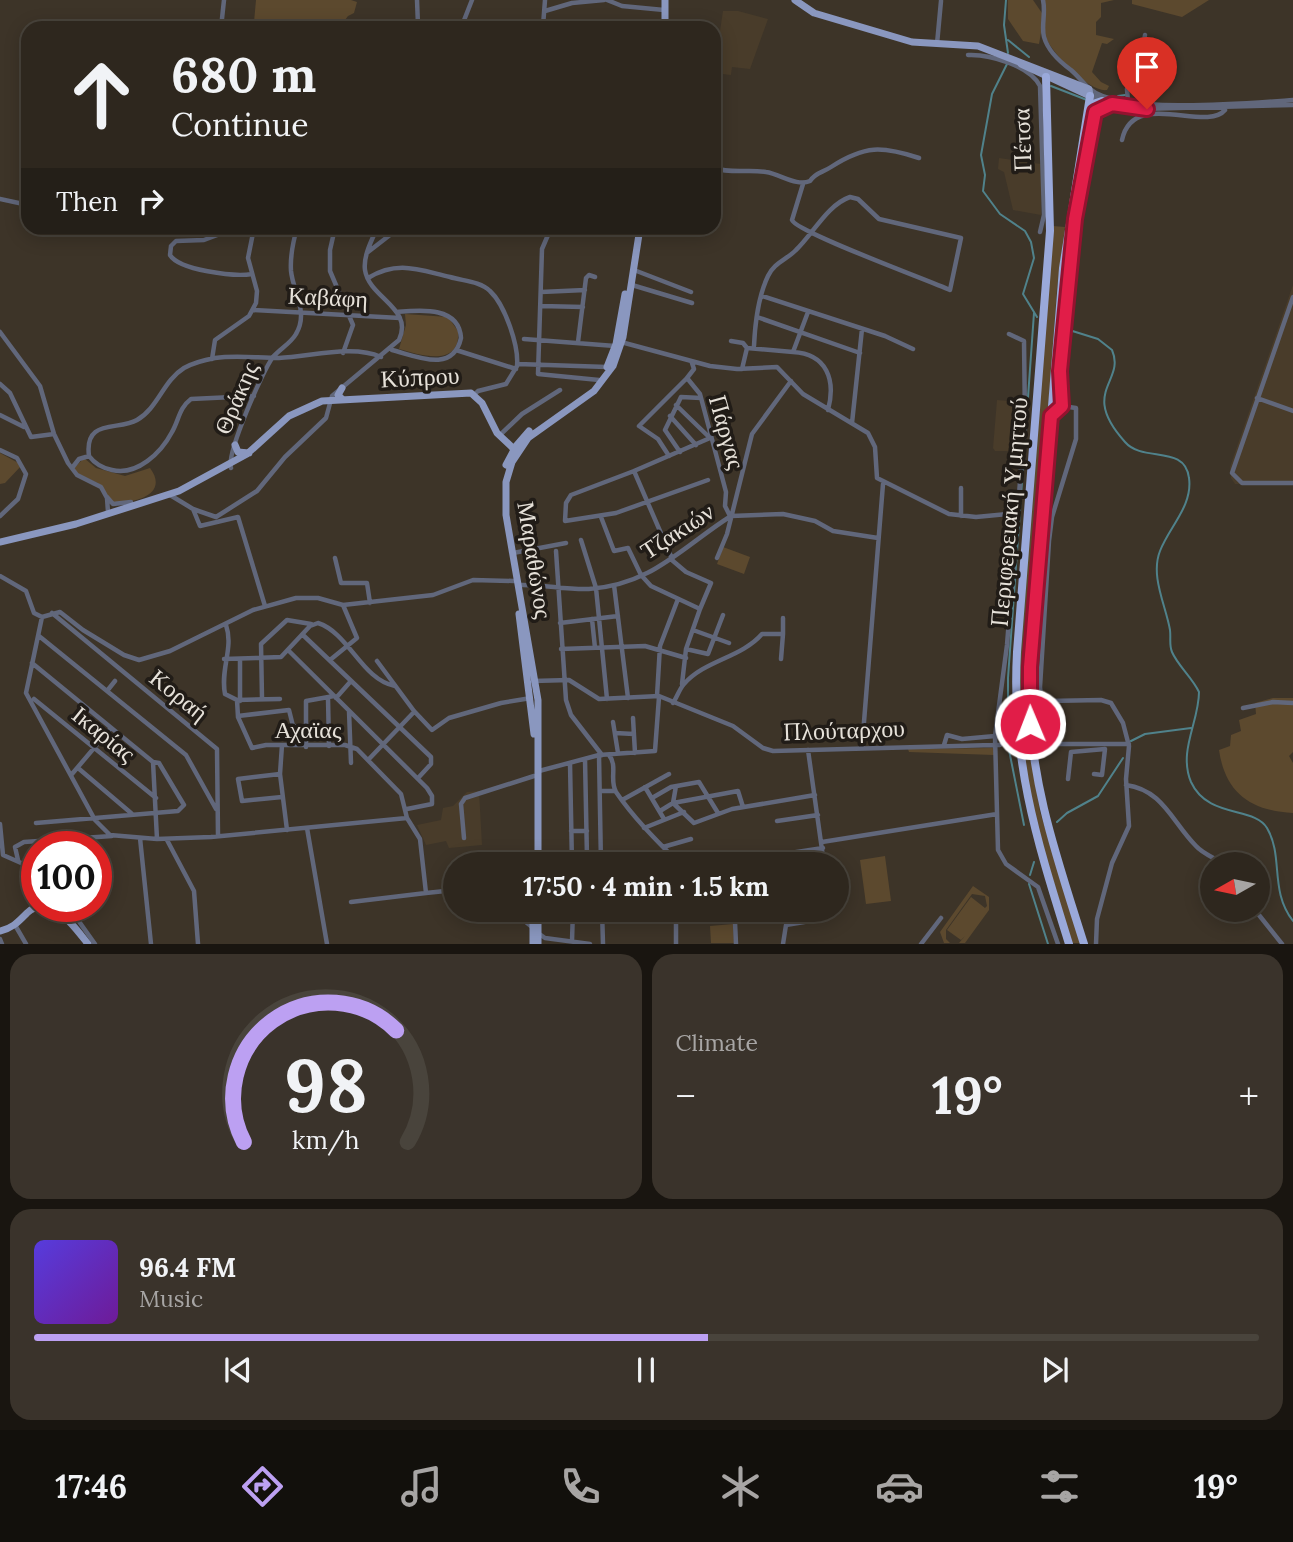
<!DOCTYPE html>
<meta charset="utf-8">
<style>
body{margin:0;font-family:Lora,serif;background:#3a332b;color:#f1f3f6;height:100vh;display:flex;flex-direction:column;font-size:26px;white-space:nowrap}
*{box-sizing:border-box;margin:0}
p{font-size:23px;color:#a7a5a4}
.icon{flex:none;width:38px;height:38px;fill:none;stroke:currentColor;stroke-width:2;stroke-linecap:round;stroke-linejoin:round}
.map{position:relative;height:944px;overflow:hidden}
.drawer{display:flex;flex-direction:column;gap:10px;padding:10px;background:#191510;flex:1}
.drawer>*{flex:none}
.guide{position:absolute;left:21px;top:21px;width:700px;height:214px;border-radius:21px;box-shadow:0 4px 18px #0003,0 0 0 2px #49443c;background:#2e271e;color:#f1f3f6;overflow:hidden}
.needle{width:46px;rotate:261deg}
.fabs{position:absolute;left:1200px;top:852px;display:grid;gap:14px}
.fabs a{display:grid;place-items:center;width:70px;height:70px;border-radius:50%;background:#2e271e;box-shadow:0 4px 18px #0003,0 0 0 2px #49443c;font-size:35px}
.speed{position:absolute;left:21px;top:831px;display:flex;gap:14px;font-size:35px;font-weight:700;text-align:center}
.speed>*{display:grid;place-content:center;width:91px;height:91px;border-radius:50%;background:#2e271e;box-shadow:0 4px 18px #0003,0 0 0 2px #49443c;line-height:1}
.speed .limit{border:10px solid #d22;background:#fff;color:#111}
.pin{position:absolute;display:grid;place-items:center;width:60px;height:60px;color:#fff;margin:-72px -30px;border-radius:50% 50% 50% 0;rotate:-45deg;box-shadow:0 0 7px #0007}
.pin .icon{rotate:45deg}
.me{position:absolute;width:77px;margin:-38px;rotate:359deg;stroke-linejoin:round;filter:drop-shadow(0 0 5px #0008)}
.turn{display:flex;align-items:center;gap:24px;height:147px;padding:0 35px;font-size:32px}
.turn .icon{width:91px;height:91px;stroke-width:2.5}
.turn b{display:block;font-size:49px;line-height:60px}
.then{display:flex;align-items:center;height:66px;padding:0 35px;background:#0003;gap:14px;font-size:26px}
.big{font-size:52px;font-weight:700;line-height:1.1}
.drawer .widget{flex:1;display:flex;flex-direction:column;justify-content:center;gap:10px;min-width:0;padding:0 24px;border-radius:21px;background:#3a332b}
.drawer .dial{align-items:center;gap:0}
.dial svg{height:182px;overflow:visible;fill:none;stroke:#49443c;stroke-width:7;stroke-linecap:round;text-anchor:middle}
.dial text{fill:#f1f3f6;stroke:none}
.song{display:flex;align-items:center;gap:21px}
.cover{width:84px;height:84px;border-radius:10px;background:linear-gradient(135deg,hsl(250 70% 55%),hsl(280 70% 35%))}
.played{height:7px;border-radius:4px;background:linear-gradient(90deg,#bca0f2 55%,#49443c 55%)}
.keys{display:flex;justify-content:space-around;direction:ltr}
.heat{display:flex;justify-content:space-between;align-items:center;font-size:38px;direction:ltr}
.drawer .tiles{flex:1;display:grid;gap:10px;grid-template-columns:1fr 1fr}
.widget:last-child{grid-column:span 2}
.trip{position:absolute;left:443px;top:852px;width:406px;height:70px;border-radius:35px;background:#2e271e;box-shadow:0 4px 18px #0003,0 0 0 2px #49443c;font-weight:700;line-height:70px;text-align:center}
.tab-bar{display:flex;height:112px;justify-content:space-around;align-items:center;background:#12100c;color:#a7a5a4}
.tab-bar .icon{width:49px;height:49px}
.tab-bar .active{color:#bca0f2}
.tab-bar b{font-size:32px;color:#f1f3f6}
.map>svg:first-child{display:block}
.built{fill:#493c2a}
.green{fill:#5c492e}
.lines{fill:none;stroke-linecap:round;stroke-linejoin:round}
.stream{stroke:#50828b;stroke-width:2}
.minor{stroke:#61677b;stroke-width:4.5}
.major{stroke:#8a97bf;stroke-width:7}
.highway{stroke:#9aa9da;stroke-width:8}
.minor-bridge{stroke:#61677b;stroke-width:4.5}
.route-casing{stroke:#92132f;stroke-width:18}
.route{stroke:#e11d48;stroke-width:12}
.labels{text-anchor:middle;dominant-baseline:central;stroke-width:7;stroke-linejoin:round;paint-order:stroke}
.street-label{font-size:24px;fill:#e6e1d9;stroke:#211c17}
</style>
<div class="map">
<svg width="1293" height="944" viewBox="0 0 1293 944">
<rect width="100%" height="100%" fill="#3d3428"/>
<path class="built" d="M723 11H738L768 19 750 69 732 67 731 75 714 73V44H718Z
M999 158 1041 164V215L1013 210 1004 172 998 169Z
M1293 285V484H1235L1231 478 1230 467Z
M997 400 1022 402 1021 451H995L993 448Z
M479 791 482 845 449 848 446 841 426 845 417 825 441 820 443 808 453 806 467 792Z"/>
<path class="green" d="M256 0H351L357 2 354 13 348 16 339 28H273L254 22Z
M1008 0H1033L1044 16 1039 44 1023 41 1008 19Z
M1044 0H1114L1101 3V17L1096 22V35L1114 39 1107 44 1102 43 1092 72 1101 82 1109 86 1107 90C1090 93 1053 54 1046 38 1043 30 1046 11 1044 0Z
M1132 0H1209L1182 17 1132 4Z
M1053 226 1065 227 1057 288 1026 713 1040 812 1081 943H1072L1027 794 1017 693Z
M405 314 448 317 458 331C461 368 420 355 399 349L406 325Z
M0 453 22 465 5 483 0 484Z
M84 458 96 468 125 476 150 468C170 495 133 504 112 502L98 483 79 475 73 469Z
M723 547 750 557 744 574 717 564Z
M1273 698H1293V752L1289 756 1293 763V813C1250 811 1225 792 1219 750L1230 746 1231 735 1241 731 1239 720 1256 714 1255 703Z
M994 748V755L909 752 908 749Z
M885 856 891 901 866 904 860 860Z
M973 886 989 897V910L965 943H959L965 936 961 940 947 930 971 897 985 908 987 906 985 896 972 894 946 930V939L950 943H944L940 932Z
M733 924 734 943H711L710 926Z"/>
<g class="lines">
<path class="stream" d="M1006 0 1004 25 1008 53
M1008 40 1029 57
M1008 62 992 94 981 155 985 175 983 191 1000 214 1025 231 1031 242 1034 258 1023 294 1037 317
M1051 86 1087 100
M1118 96 1125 95
M1066 329 1098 339 1112 350C1126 382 1079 391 1125 442 1143 463 1185 444 1189 478 1193 506 1169 527 1160 551 1150 576 1166 606 1170 630 1171 638 1169 645 1172 652 1178 666 1192 677 1199 692 1199 722 1178 751 1191 782 1208 819 1254 806 1267 828 1284 857 1269 890 1293 921
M1008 735V678L1034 313
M1131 741 1145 734 1191 728
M1009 750 1024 825
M1057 822 1067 813 1098 796 1123 758
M1030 875 1034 862
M1029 884 1048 944"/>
<path class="minor" d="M417 0 418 25
M607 0 622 6 664 10
M1043 0C1046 13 1041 26 1044 37 1048 51 1060 62 1071 70 1078 76 1084 84 1090 89 1119 115 1252 103 1293 100
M545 11 572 3 604 0
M543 26 545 0
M221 28 224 0
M461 28 472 0
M937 44 941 1
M968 55C990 54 1030 66 1040 86L1044 215 1040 232
M1137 83 1145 35
M1090 96 1116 105 1139 109 1293 105
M1128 102 1127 89 1143 80 1162 81V63
M1122 140C1133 88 1206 133 1225 110
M714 168C732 174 748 169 766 172 780 174 797 187 810 181 816 172 822 173 831 167 865 145 882 146 919 158
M0 199 28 205
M236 228 204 240 176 241 171 246 170 255C179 270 234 277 252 274
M335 228 330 250V271L353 325 343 353
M551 228 542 249 538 374 599 380
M368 252 399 228
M634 270 691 292
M368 278C398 260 419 270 450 277 463 281 480 281 490 291 505 305 519 346 517 366L506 384 478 391 473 396
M632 285 692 303
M541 292 585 290
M762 296 885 336 913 349
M1293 297 1232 473 1242 483H1293
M541 306 583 307
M253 310 400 318
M757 317 860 353
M0 332 40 386 54 434 68 463 77 475 101 487 107 498 108 512
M1009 334 1024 341 1025 419 1007 645 995 736 998 850 1006 864 1038 887 1058 944
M524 339 615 346
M731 341 743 343 747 348
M578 342 586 278 589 275 595 277
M621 342 710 366 737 369 777 367 803 394 868 433 875 447 877 478 949 514 976 517 1018 513
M754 346C755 323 758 297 768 276 774 263 786 260 796 250 813 234 827 205 850 197L858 199 879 219 961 238 950 290C928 280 796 232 792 220L803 184
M392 350C416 356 453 374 461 338 459 306 421 310 397 312
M456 350 516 369
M793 352C827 354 836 380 828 410
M212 359 215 340 249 316 256 303 257 291 248 258 254 228
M692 363 694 369 687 378 700 394 726 492 725 506 730 516
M518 364 607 367
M742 369 747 348 793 352 808 312
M0 384 10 393 31 437 54 434
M254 396 191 399C179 408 179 420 172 432 161 453 137 476 112 470 102 468 95 464 89 456 84 418 118 431 137 420 158 408 163 381 184 368 193 363 204 360 215 358 236 355 258 358 279 358 310 357 352 344 381 357
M1257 398 1293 411
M0 415 24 427
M670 416 696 445
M852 423 862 329
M500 435 522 414 560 390
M0 450 17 458 26 474 18 499 0 516
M680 452 665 430 681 397 701 398
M669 456 658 439 639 426 687 378
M72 468 79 459 89 456
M231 468C226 454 263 370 273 357 280 349 291 343 296 334 309 312 293 292 291 271 290 256 293 242 297 228
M634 471 571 495 566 503 565 521 616 513 708 480
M961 488V516
M170 495 193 509 200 526 238 517 265 606
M107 497 113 504 131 502
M193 509 216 517 257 491 285 457 326 418 332 396 399 340C414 308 369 298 365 270 363 256 372 240 377 228
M731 516 783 514 815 521 833 531 878 538
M601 517 614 551 628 548 641 575 651 586 700 609 711 583 686 572 673 561 634 471 710 438 676 405
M581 540 596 588 607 699
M556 551 566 700 571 715 602 755
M513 553 566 543
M335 558 341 583H367L370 603
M717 558 727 534 752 434 791 381
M0 576 26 591 34 613 42 617
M519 585C543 584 565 590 589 589 652 585 682 547 731 516
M614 585 628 698
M52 613 217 749 218 835
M592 619 595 648
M560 623 618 616
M226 625C234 648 220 669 225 694L237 700 280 699
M693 630 729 643
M783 634V618
M303 635 431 757V764L419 777
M39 636 186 755 216 809
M561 649 645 646 686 658
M686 649 708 654 723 615
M288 650 427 788 432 796V804L407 809
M224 659 281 657 310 626 318 623C349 633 362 680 395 686
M240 659V701
M330 660 357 638 343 605
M377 661 414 711 432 730 449 718 501 703 531 698
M32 663 153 762 159 763 184 805 178 811 36 823
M533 681 569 680 599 699 659 696 733 726 763 748 773 751 993 745
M682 684 686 649 700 609
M107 691 115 681
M657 696 660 646 678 599
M262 698 261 644 287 620 311 624
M328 698 329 746
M336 698 351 681
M34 699 156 798
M237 700 238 717 252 748 266 745H345L357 749 401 794 407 818 420 839 426 893 455 890
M673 703C677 697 680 688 684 684 705 660 741 658 762 634H783L781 659
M1243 708 1273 702 1293 703
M349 711 351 763
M238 716 289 710 293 726 306 728
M633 718 635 753
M613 722 618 753
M615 733 634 734
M1037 744H1129
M944 745 947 735 962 739 995 736
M306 747V701L334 696
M862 747 883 484
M808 750 824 864
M599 755 601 864
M609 755C618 766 609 780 616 792 633 817 655 839 676 860V864
M369 759 414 712
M585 759 587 858
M153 762 157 839
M570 763 572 864
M78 768 131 813
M539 771 599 755 655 751 659 697
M72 774 111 728
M280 774 282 745
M1094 774 1102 775 1105 749
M1068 779 1071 752 1105 749
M1126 785C1163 790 1172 822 1196 846 1203 854 1215 858 1224 864
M676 786 673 803 738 791 743 807
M645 787 664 819
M600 791H615
M282 797 242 801 238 779 280 774 287 830
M652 798 671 787 699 782 718 813
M624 799 669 774
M660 811 673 803 694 823 732 809 815 795
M407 818 211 837 157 839 110 835 95 820 26 693 42 617 60 612 83 630 124 655 139 660 170 651 253 610 296 598H318L343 605 433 595 473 580 514 581
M777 821 818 815
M0 824 3 855 37 870
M307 828 327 944
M644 828 684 812
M571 831H587
M140 838 151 944
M464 838 461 804 465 798 534 776
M167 840 194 891 198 944
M822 842 997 814
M663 847 691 839
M750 859 823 848
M18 860 15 847 24 842 112 836
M351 902 426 893
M68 906 95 944
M602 910 603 944
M1255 910 1282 944
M516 914 532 927
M735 922 736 944
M15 925 26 944
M538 933 545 938 590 944
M0 939 2 944
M572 941 573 910
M676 944V910
M783 944 786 925 828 918 831 910
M921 944 941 918
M1096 944 1097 919 1112 863 1129 826 1126 779 1129 746 1123 723 1111 703 1101 700 1048 701 1041 697 1040 687 1049 541 1052 517 1076 439V408L1062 406 1060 399 1075 219 1095 112 1112 104"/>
<path class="major" d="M665 0V28
M795 0 814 13 912 42 978 46 1089 89 1090 96
M1021 64 1090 96
M607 367 616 344 625 294
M342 388 338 395 342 399
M235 445 238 452 249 453
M506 465 516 446 529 431
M0 542 76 524 179 491 247 454 289 416 322 401 471 393 482 403 497 433 515 450
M519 614 534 734
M538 864V700L506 515V482L512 462 528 438 594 391 613 366 623 337 640 228
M0 931C13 928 18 922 27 913 51 891 75 928 88 944
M533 944V911
M538 944V910"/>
<path class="highway" d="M1046 77 1050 231 1017 652C1011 761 1037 841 1069 944
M1089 110 1093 104 1102 101
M1051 416 1062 406
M1084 944C1058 861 1030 783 1029 695L1063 268 1090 96"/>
<path class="minor-bridge" d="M1010 744H1037
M993 745H1000"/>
</g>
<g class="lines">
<defs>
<path id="route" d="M1030 724V667L1051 416 1062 406 1060 371 1075 219 1095 112 1112 104 1147 109"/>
</defs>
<use href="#route" class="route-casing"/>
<use href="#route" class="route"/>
</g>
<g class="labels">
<g class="street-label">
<text transform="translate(1022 140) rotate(-92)">Πέτσα</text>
<text transform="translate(328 297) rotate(3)">Καβάφη</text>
<text transform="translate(420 377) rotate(-3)">Κύπρου</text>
<text transform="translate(236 398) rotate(-67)">Θράκης</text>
<text transform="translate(727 432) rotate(74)">Πάργας</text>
<text transform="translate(1009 512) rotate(-85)">Περιφερειακή Υμηττού</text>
<text transform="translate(677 531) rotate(-33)">Τζακιών</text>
<text transform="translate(535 560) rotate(81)">Μαραθώνος</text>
<text transform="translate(179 695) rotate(39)">Κοραή</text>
<text x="308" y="729">Αχαϊας</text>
<text transform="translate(844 730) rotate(-2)">Πλούταρχου</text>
<text transform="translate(104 734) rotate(39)">Ικαρίας</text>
</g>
</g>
</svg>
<div class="fabs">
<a><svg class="needle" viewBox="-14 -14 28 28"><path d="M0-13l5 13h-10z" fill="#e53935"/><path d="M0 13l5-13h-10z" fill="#a7a5a4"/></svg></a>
</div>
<div class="speed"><div class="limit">100</div></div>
<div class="pin" style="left:1147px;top:109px;background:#d93025"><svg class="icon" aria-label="arrive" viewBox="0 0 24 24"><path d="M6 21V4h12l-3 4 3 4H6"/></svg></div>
<svg class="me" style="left:1030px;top:724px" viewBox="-20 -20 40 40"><circle r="17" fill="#e11d48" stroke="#fff" stroke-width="3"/><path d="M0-11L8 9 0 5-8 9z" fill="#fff"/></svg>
<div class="trip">17:50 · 4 min · 1.5 km</div>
<div class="guide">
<div class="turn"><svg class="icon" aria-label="ahead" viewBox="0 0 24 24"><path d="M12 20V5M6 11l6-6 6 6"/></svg><div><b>680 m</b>Continue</div></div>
<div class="then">Then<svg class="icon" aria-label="right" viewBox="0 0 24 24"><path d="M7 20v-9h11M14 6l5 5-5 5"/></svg></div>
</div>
</div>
<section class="drawer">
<div class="tiles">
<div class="widget dial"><svg viewBox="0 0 100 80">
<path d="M14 69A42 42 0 1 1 86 69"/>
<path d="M14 69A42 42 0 0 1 81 20" stroke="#bca0f2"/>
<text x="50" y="56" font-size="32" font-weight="700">98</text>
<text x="50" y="72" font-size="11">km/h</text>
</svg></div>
<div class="widget"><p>Climate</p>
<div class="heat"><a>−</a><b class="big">19°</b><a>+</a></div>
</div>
<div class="widget">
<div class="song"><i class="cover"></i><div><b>96.4 FM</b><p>Music</p></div></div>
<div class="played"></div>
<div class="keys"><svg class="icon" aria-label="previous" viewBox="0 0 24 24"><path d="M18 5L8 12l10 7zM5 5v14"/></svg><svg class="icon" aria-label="pause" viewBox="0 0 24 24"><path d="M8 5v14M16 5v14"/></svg><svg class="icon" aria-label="next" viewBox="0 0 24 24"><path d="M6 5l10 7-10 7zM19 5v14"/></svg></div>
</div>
</div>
</section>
<nav class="tab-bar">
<b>17:46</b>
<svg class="icon active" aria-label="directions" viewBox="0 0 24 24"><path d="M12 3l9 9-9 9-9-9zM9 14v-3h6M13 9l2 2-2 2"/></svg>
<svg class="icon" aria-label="music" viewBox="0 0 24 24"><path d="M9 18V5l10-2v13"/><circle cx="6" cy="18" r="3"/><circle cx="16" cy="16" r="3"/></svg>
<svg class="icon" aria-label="phone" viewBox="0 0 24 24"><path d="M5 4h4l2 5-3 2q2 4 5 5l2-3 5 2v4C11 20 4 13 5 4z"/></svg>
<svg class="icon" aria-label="climate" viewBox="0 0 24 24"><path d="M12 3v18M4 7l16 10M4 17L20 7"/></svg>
<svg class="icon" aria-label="car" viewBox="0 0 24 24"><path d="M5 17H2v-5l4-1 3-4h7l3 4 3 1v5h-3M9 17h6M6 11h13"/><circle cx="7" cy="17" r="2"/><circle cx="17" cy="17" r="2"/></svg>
<svg class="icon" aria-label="filters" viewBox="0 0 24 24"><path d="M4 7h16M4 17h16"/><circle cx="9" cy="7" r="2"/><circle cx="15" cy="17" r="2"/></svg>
<b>19°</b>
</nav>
